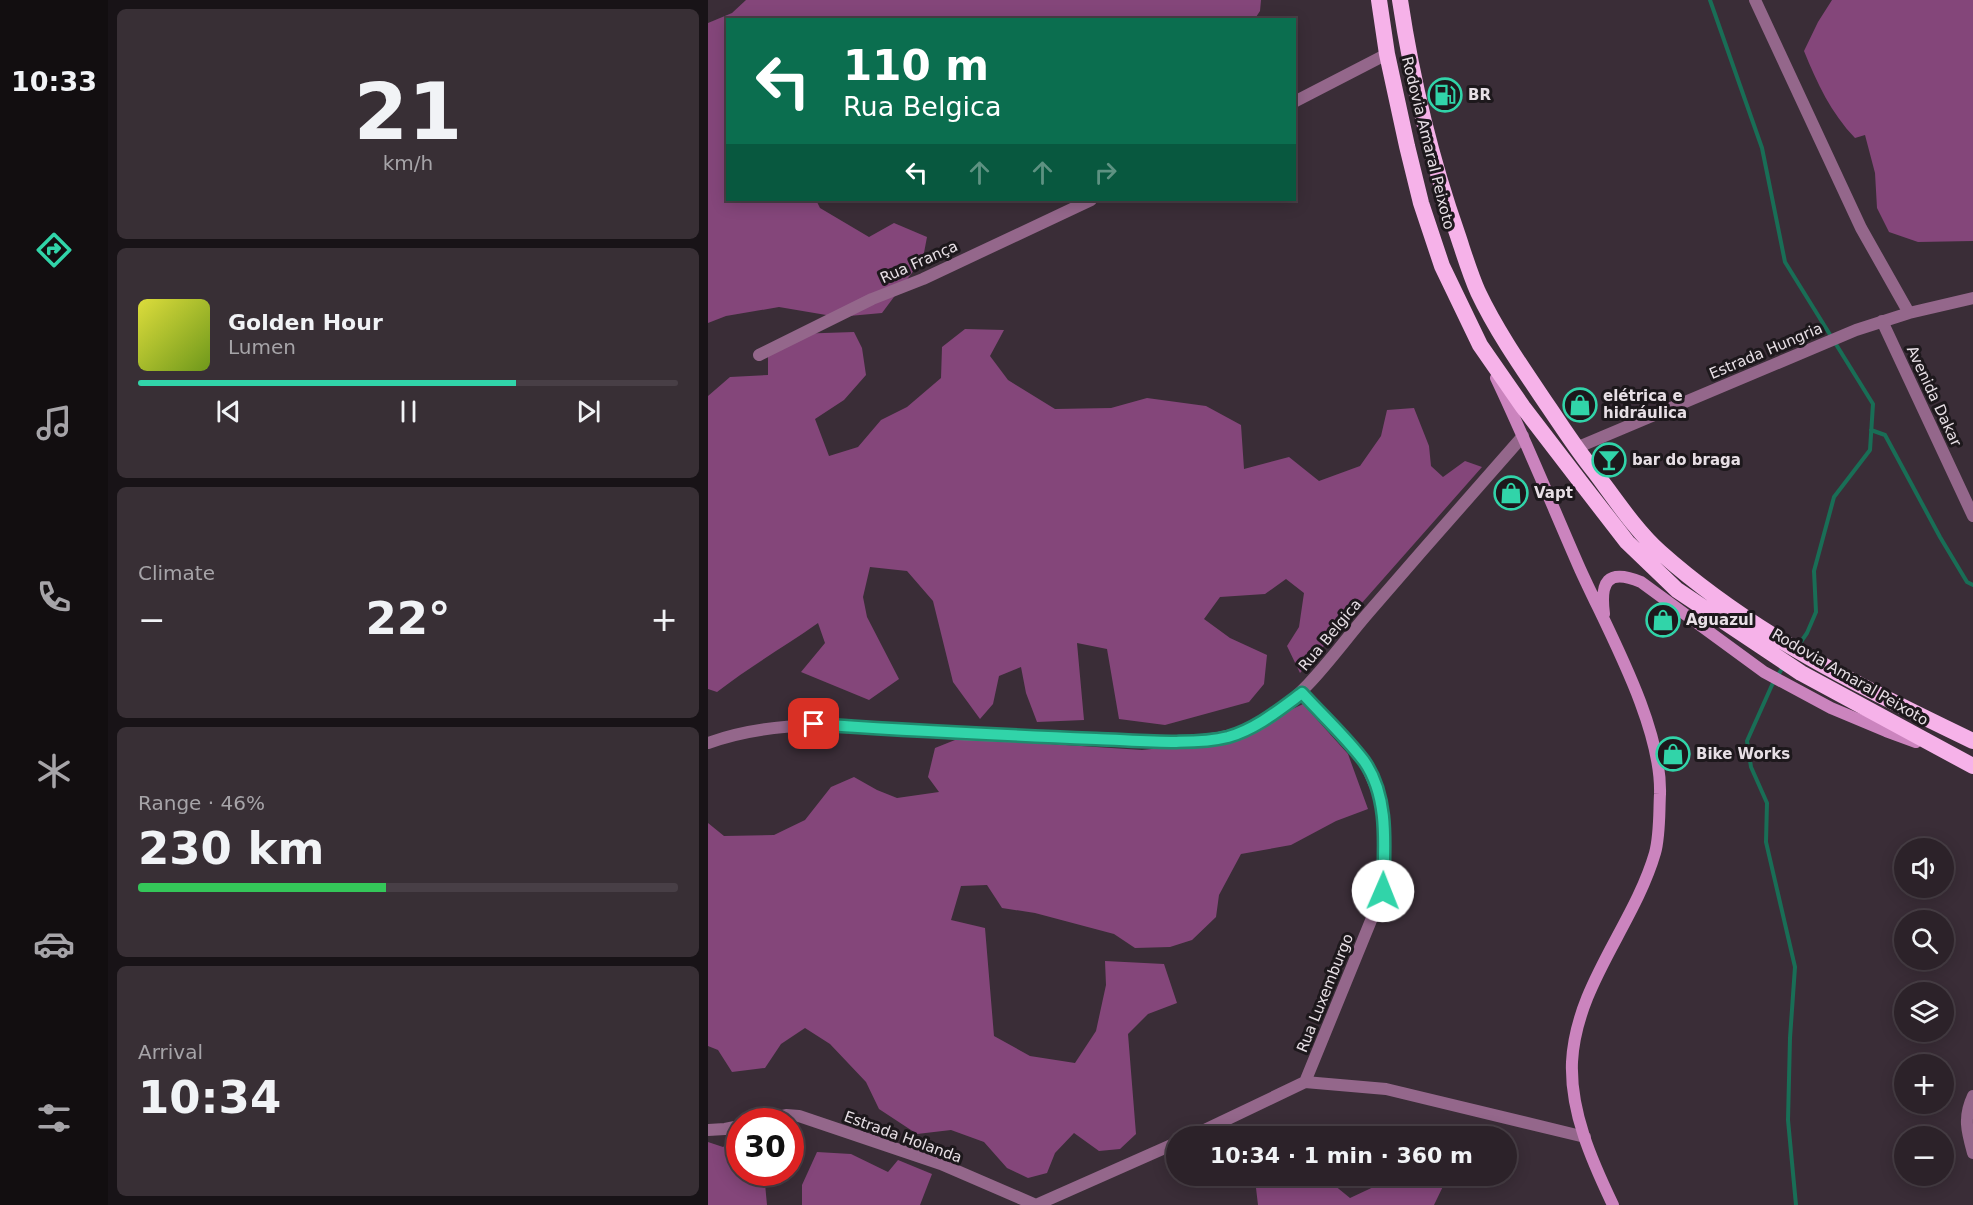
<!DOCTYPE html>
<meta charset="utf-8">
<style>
body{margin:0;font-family:"DejaVu Sans",sans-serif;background:#382f35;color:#f1f3f6;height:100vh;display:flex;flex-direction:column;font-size:22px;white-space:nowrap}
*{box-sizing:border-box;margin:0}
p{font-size:20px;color:#a6a4a8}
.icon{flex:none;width:33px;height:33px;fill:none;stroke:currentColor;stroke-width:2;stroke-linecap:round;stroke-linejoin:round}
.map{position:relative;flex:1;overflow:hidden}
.details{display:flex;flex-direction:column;gap:9px;padding:9px;background:#181317;width:600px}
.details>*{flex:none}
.top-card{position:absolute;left:18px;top:18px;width:570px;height:183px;border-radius:0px;box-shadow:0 3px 15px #0003,0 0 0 2px #483f46;background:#0b6e4f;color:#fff;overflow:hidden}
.controls{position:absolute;left:1186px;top:838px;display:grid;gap:12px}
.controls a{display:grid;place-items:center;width:60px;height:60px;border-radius:50%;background:#2c2229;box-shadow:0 3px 15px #0003,0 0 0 2px #483f46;font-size:30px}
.speed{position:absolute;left:18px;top:1108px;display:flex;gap:12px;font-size:30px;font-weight:700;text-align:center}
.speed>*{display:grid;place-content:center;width:78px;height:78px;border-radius:50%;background:#2c2229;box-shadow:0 3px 15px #0003,0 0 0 2px #483f46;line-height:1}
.speed .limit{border:9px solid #d22;background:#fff;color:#111}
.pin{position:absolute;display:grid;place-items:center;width:51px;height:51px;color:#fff;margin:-26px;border-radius:12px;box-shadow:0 3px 9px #0006}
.me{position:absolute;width:66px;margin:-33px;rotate:1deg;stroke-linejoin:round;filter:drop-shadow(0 0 4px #0008)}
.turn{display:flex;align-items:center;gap:21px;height:126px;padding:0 18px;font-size:27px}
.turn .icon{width:78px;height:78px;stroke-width:2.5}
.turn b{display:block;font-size:42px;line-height:51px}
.lanes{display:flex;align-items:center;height:57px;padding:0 18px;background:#0003;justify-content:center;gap:30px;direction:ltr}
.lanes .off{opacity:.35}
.big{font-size:45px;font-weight:800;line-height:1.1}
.details .tile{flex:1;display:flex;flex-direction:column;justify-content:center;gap:9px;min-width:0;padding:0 21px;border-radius:9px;background:#382f35}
.details .dial{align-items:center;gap:0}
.dial b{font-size:78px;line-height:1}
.song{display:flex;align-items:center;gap:18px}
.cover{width:72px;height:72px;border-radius:9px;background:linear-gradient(135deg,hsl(60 70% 55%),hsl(80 70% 35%))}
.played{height:6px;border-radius:3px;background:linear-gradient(90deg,#31d4a9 70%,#483f46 70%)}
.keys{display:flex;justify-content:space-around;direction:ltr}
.heat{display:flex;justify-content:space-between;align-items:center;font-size:33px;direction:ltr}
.charge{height:9px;border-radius:4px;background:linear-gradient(90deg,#34c759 46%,#483f46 0)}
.trip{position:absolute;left:458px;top:1126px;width:351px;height:60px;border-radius:30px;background:#2c2229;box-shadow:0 3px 15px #0003,0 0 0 2px #483f46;font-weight:800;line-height:60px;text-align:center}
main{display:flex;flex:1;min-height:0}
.tabs{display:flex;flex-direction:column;width:108px;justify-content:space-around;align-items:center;background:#120e10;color:#a6a4a8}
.tabs .icon{width:42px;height:42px}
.tabs .current{color:#31d4a9}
.tabs b{font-size:27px;color:#f1f3f6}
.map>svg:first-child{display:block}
.forest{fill:#84467a}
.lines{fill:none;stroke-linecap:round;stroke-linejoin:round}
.stream{stroke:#196e56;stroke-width:4}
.minor{stroke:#94678b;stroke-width:12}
.secondary{stroke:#cb84be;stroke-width:12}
.trunk{stroke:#f6b2e9;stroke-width:16}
.route-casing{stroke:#208a6e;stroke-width:15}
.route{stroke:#31d4a9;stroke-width:10}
.labels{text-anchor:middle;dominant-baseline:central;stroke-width:6;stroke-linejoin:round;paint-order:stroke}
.poi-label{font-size:15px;font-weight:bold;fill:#e7dfe5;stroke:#1d181c;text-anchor:start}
.street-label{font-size:15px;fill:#e7dfe5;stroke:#1d181c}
</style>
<main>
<nav class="tabs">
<b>10:33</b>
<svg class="icon current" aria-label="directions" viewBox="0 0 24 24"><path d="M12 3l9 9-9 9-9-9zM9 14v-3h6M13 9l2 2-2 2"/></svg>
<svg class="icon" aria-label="music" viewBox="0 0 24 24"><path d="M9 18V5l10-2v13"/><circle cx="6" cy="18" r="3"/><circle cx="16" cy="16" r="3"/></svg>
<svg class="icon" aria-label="phone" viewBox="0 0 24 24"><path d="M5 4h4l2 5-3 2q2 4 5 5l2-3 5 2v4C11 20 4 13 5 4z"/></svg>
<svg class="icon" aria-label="climate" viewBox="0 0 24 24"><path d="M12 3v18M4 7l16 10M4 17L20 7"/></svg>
<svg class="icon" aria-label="car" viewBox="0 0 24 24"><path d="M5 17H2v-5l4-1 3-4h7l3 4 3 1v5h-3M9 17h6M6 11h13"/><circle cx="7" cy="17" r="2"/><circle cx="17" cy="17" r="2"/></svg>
<svg class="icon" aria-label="filters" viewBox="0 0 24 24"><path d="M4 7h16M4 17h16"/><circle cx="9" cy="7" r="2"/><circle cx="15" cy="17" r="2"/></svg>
</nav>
<section class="details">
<div class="tile dial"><b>21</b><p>km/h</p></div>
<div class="tile">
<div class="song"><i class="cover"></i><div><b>Golden Hour</b><p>Lumen</p></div></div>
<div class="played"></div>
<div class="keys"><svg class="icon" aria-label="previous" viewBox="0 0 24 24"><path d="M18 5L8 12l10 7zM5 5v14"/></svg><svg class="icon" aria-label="pause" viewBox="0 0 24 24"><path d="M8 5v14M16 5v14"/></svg><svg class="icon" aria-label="next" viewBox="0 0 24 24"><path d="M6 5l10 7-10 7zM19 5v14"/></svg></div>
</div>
<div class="tile"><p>Climate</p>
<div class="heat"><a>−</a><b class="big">22°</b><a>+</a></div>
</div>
<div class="tile"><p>Range · 46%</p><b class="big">230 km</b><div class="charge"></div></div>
<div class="tile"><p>Arrival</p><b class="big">10:34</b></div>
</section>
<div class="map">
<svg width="1265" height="1205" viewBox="0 0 1265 1205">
<rect width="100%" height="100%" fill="#3a2d37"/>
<path class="forest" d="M38 0H553L552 11 546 20H20V200H108L112 208 161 237 186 223 219 237 215 258 174 313 130 317 71 307 18 316 0 323V23L24 13Z
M1124 0H1265V241L1210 242 1181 232 1169 208 1167 173 1157 135 1147 138C1123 113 1109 83 1096 51L1110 22Z
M257 329 296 330 282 356 300 380 347 409 403 408 439 398 498 406 533 425 536 469 581 457 611 481 652 466 673 436 679 410 706 408 721 446 723 466 735 477 757 461 774 467 592 673 579 646 591 627 596 593 578 579 557 594 512 597 496 619 522 638 559 655 556 684 541 702 457 725 411 719 399 649 369 643 376 720 329 722 318 693 313 667 291 676 285 704 272 719 245 682 225 601 199 571 162 567 155 597 159 617 191 679 161 700 93 672 117 643 110 623C76 647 41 667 9 692L0 689V396L22 377 60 375V347L86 334 146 332 154 348 158 375 136 400 107 419 121 456 150 447 173 420 199 407 233 378 234 347Z
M595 704 640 754 660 809 628 821 583 845 533 854 511 895 508 917 484 940 462 947 427 948 406 934 327 913 294 908 279 885 253 886 243 920 277 928 286 1036 322 1056 367 1063 388 1031 398 985 397 961 456 964 469 1003 440 1014 420 1034 428 1134 412 1149 391 1151 366 1133 347 1153 339 1173 320 1178 299 1168 276 1142 243 1130 209 1134 171 1109 158 1082 122 1044 97 1028 73 1044 57 1068 24 1072 10 1050 0 1046V823L16 836 66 835 97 820 123 787 146 777 169 790 189 798 231 792 220 777 227 748 252 738 434 750 517 741Z
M31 1136 32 1173H56L59 1205H0V1142L15 1147Z
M109 1152 143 1154 180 1172 190 1160 224 1174 212 1205H94V1185Z
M590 1176H615L642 1198 689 1176H740L726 1205H550L548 1188Z"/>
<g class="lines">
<path class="stream" d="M1002 0 1054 148 1077 262 1165 404 1162 450 1126 497 1106 571 1108 612 1099 633 1090 646
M1163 430 1177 435 1232 537 1259 582 1265 585
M1075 667 1064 685 1039 741 1043 767 1059 803 1058 842 1087 967 1082 1038 1080 1120 1088 1205"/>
<path class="minor" d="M1047 0 1153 228 1201 313
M586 102 679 54
M1174 321 1265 516
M51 355 164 299 215 279 383 200
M868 448 1148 330 1201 313 1265 298
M594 693 657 762 669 790 675 811 676 853 675 891 597 1082
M0 743C81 714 167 728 250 734 302 737 355 738 407 739 455 741 513 748 556 721 600 694 628 650 661 612 712 553 763 495 815 436
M1265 1096C1255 1117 1259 1131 1265 1153
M49 1122 78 1115 91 1116 233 1164 328 1205
M0 1130 17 1129 32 1126
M482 1137 597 1082 678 1089 877 1137
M328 1205 468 1143"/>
<path class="secondary" d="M788 378C818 441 844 505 872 569 900 631 954 726 952 794 951 812 952 835 947 853 926 925 868 985 864 1062 862 1112 884 1161 905 1205
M896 614C892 582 899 568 933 582L1056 672 1123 708 1178 731 1208 742"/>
<path class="trunk" d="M671 0 679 54 699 146 713 203 734 266 772 345 815 407 874 484 919 542 969 590 1093 673 1265 766
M692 0C704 80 723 159 750 236 756 254 762 274 770 292 789 332 815 369 840 406 855 428 869 450 886 471 905 496 928 531 952 552 1044 634 1154 688 1265 741"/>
</g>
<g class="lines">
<defs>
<path id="route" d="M106 724C200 731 294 735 388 739 426 740 485 746 520 737 548 729 571 710 594 693 614 715 638 737 656 761 682 798 676 849 675 891"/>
</defs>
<use href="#route" class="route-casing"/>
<use href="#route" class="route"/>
</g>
<defs>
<symbol id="fuel-ring" viewBox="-11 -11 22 22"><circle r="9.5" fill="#1d181c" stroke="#31d4a9" stroke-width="1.5"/><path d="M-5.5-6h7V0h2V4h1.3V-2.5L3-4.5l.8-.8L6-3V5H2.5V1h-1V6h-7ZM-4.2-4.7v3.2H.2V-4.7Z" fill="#31d4a9"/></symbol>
<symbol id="shop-ring" viewBox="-11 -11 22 22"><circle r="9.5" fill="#1d181c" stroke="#31d4a9" stroke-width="1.5"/><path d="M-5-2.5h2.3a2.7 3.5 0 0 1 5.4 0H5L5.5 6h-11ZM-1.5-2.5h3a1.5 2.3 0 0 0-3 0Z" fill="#31d4a9"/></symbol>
<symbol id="bar-ring" viewBox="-11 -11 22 22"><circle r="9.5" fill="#1d181c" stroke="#31d4a9" stroke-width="1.5"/><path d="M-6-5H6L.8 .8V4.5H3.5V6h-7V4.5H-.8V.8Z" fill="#31d4a9"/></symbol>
</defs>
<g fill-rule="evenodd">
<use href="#fuel-ring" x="718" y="76" width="38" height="38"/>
<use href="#shop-ring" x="853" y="386" width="38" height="38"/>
<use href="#bar-ring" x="882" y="441" width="38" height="38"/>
<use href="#shop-ring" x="784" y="474" width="38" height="38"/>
<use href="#shop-ring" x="936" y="601" width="38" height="38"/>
<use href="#shop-ring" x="946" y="735" width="38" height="38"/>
</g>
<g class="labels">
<g class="poi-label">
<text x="760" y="95">BR</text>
<text x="895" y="396">elétrica e<tspan x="895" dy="17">hidráulica</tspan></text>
<text x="924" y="460">bar do braga</text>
<text x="826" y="493">Vapt</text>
<text x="978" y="620">Aguazul</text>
<text x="988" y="754">Bike Works</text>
</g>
<g class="street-label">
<text transform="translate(720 143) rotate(76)">Rodovia Amaral Peixoto</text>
<text transform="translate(211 262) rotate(-24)">Rua França</text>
<text transform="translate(1058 351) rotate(-23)">Estrada Hungria</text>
<text transform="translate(1226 396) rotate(65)">Avenida Dakar</text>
<text transform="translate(622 635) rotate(-50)">Rua Belgica</text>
<text transform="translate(1142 677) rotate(30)">Rodovia Amaral Peixoto</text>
<text transform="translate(617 993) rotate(-68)">Rua Luxemburgo</text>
<text transform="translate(195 1137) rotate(20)">Estrada Holanda</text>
</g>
</g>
</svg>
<div class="controls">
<a><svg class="icon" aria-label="sound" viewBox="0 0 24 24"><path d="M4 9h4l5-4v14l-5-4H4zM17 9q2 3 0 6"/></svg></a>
<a><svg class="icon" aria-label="search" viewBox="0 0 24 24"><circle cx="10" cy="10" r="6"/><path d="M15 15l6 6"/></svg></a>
<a><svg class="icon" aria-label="layers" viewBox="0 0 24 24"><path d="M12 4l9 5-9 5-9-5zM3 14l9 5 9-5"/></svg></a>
<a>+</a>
<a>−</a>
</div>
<div class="speed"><div class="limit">30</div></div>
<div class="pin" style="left:106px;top:724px;background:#d93025"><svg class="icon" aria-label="arrive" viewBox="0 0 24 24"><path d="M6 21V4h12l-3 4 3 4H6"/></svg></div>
<svg class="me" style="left:675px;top:891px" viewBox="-20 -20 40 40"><circle r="19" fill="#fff"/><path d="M0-13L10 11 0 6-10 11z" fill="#31d4a9"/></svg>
<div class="trip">10:34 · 1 min · 360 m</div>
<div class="top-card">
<div class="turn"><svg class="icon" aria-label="left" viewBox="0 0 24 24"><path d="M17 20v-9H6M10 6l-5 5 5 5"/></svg><div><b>110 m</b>Rua Belgica</div></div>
<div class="lanes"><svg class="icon" aria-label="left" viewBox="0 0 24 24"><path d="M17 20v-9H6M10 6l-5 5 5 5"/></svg><svg class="icon off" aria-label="ahead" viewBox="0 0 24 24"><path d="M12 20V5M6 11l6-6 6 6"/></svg><svg class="icon off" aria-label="ahead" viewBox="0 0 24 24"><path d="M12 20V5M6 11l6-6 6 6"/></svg><svg class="icon off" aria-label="right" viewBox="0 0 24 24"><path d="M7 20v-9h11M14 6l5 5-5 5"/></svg></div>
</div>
</div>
</main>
